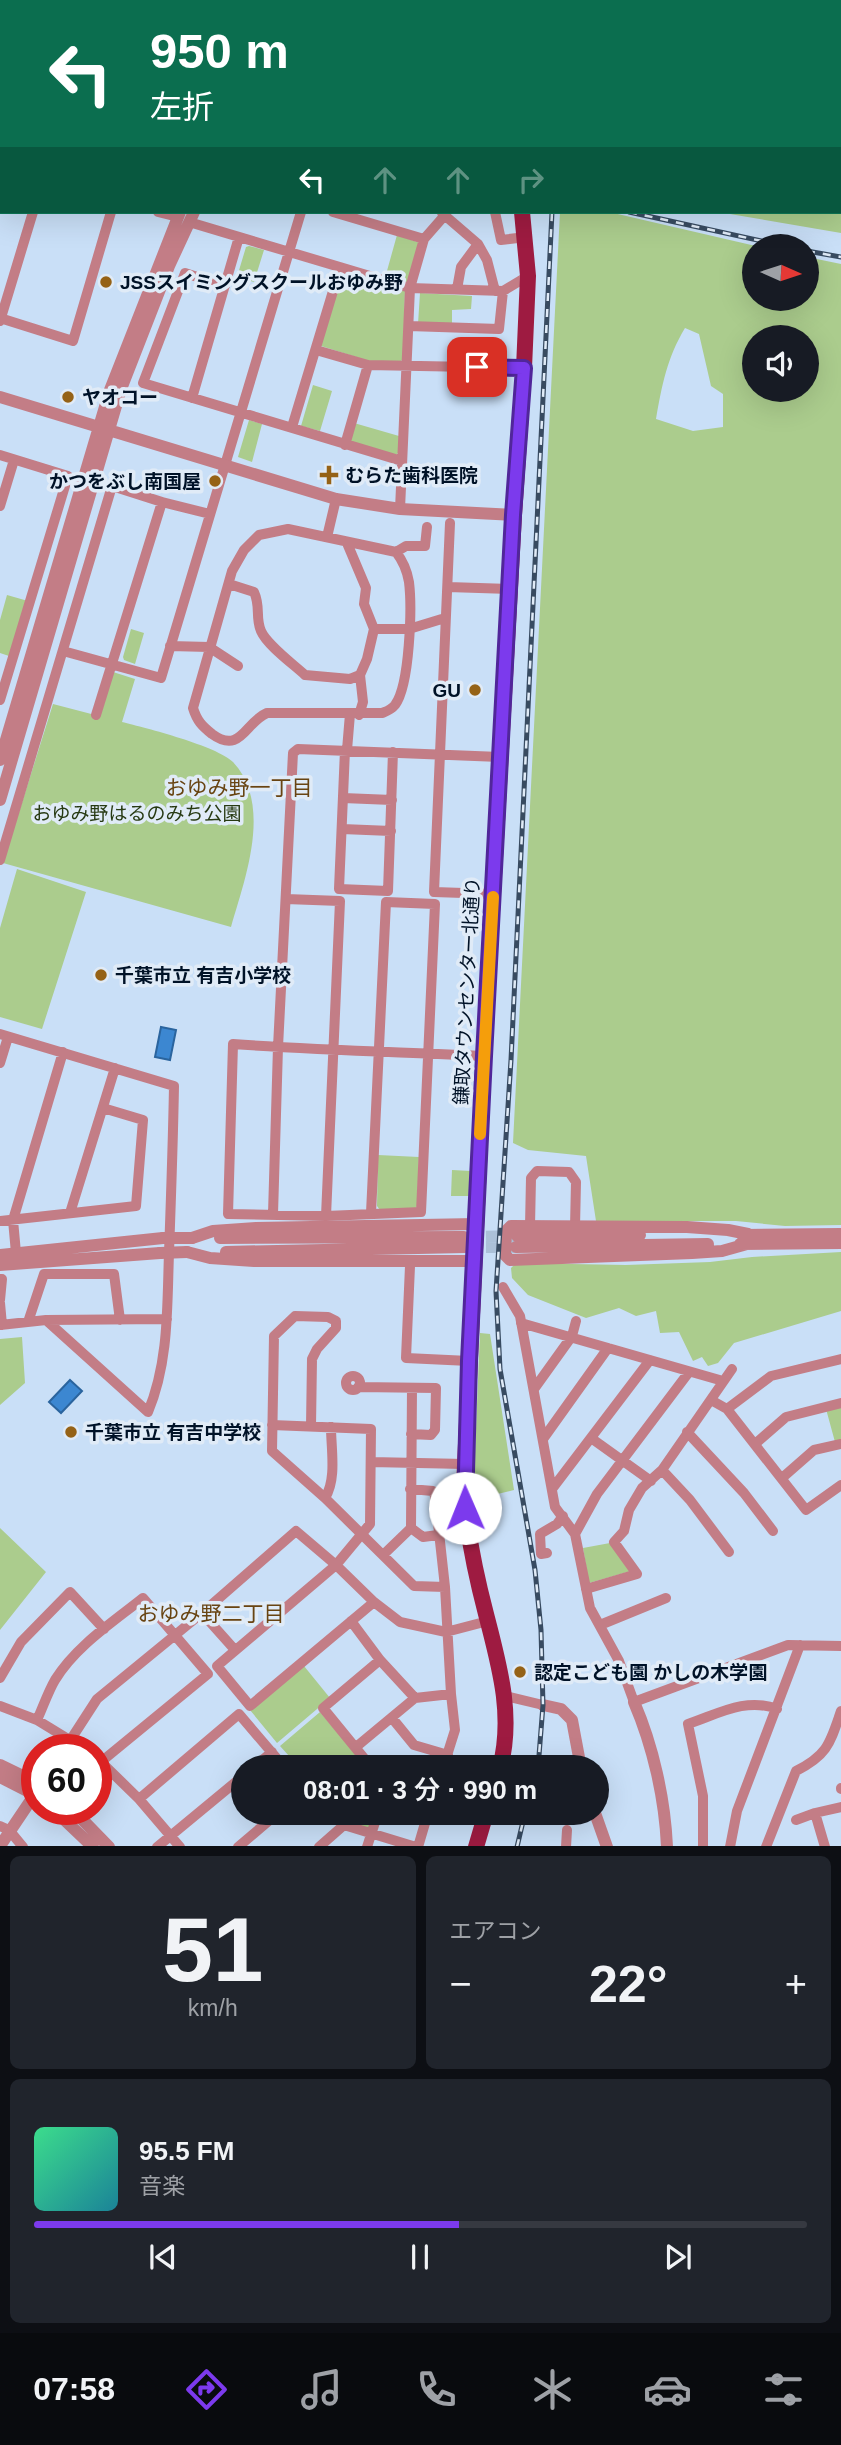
<!DOCTYPE html>
<html lang="ja">
<meta charset="utf-8">
<style>
body{margin:0;font-family:Helvetica,"Noto Sans JP",sans-serif;background:#20242c;color:#f1f3f6;height:100vh;display:flex;flex-direction:column;font-size:26px;white-space:nowrap}
*{box-sizing:border-box;margin:0}
p{font-size:23px;color:#9ea1a6}
.icon{flex:none;width:38px;height:38px;fill:none;stroke:currentColor;stroke-width:2;stroke-linecap:round;stroke-linejoin:round}
.map{position:relative;height:1846px;overflow:hidden}
.side{display:flex;flex-direction:column;gap:10px;padding:10px;background:#0d0f14;flex:1}
.side>*{flex:none}
.hud{position:absolute;left:0px;top:0px;width:842px;height:214px;box-shadow:0 7px 28px #0002;background:#0b6e4f;color:#fff;overflow:hidden}
.needle{width:46px;rotate:93deg}
.buttons{position:absolute;left:742px;top:234px;display:grid;gap:14px}
.buttons a{display:grid;place-items:center;width:77px;height:77px;border-radius:50%;background:#171b24;box-shadow:0 7px 28px #0002;font-size:35px}
.speed{position:absolute;left:21px;top:1734px;display:flex;gap:14px;font-size:35px;font-weight:700;text-align:center}
.speed>*{display:grid;place-content:center;width:91px;height:91px;border-radius:50%;background:#171b24;box-shadow:0 7px 28px #0002;line-height:1}
.speed .limit{border:10px solid #d22;background:#fff;color:#111}
.pin{position:absolute;display:grid;place-items:center;width:60px;height:60px;color:#fff;margin:-30px;border-radius:14px;box-shadow:0 4px 10px #0006}
.me{position:absolute;width:77px;margin:-38px;rotate:359deg;stroke-linejoin:round;filter:drop-shadow(0 0 5px #0008)}
.turn{display:flex;align-items:center;gap:24px;height:147px;padding:0 35px;font-size:32px}
.turn .icon{width:91px;height:91px;stroke-width:2.5}
.turn b{display:block;font-size:49px;line-height:60px}
.lanes{display:flex;align-items:center;height:66px;padding:0 35px;background:#0003;justify-content:center;gap:35px;direction:ltr}
.lanes .off{opacity:.35}
.big{font-size:52px;font-weight:600;line-height:1.1}
.side .card{flex:1;display:flex;flex-direction:column;justify-content:center;gap:10px;min-width:0;padding:0 24px;border-radius:10px;background:#20242c}
.side .dial{align-items:center;gap:0}
.dial b{font-size:91px;line-height:1}
.song{display:flex;align-items:center;gap:21px}
.cover{width:84px;height:84px;border-radius:10px;background:linear-gradient(135deg,hsl(150 70% 55%),hsl(190 70% 35%))}
.played{height:7px;border-radius:4px;background:linear-gradient(90deg,#7c3aed 55%,#363941 55%)}
.keys{display:flex;justify-content:space-around;direction:ltr}
.heat{display:flex;justify-content:space-between;align-items:center;font-size:38px;direction:ltr}
.side .tiles{flex:1;display:grid;gap:10px;grid-template-columns:1fr 1fr}
.card:last-child{grid-column:span 2}
.trip{position:absolute;left:231px;top:1755px;width:378px;height:70px;border-radius:35px;background:#171b24;box-shadow:0 7px 28px #0002;font-weight:600;line-height:70px;text-align:center}
.tab-bar{display:flex;height:112px;justify-content:space-around;align-items:center;background:#090b0e;color:#9ea1a6}
.tab-bar .icon{width:49px;height:49px}
.tab-bar .on{color:#7c3aed}
.tab-bar b{font-size:32px;color:#f1f3f6}
.map>svg:first-child{display:block}
.green{fill:#abcc8d;fill-rule:evenodd}
.water{fill:#3c87d1;stroke:#2a649e;stroke-width:2}
.lines{fill:none;stroke-linecap:round;stroke-linejoin:round}
.tertiary-tunnel{stroke:#abc0d8;stroke-width:12;stroke-dasharray:12 6;stroke-linecap:butt}
.minor{stroke:#c37d86;stroke-width:10}
.tertiary{stroke:#c37d86;stroke-width:12}
.primary{stroke:#9e1b41;stroke-width:16}
.rail-casing{stroke:#384b61;stroke-width:5}
.rail{stroke:#e0ebf7;stroke-width:2.5;stroke-dasharray:8;stroke-linecap:butt}
.tertiary-bridge{stroke:#c37d86;stroke-width:12}
.route-casing{stroke:#51269a;stroke-width:18}
.route{stroke:#7c3aed;stroke-width:12}
.slow{stroke:#f59e0b;stroke-width:12}
.poi-dot{fill:#956216;stroke:#e0ebf7;stroke-width:2.5}
.labels{text-anchor:middle;dominant-baseline:central;stroke-width:7;stroke-linejoin:round;paint-order:stroke}
.poi-label{font-size:19px;font-weight:bold;fill:#001227;stroke:#e0ebf7;text-anchor:start}
.park-label{font-size:19px;fill:#273a13;stroke:#e0ebf7}
.street-label{font-size:19px;fill:#001227;stroke:#e0ebf7}
.neighbourhood-label{font-size:21px;fill:#684412;stroke:#e0ebf7}
</style>
<div class="map">
<svg width="841" height="1847" viewBox="0 0 841 1847">
<rect width="100%" height="100%" fill="#c9dff7"/>
<path class="green" d="M593 0H841V233L718 212H840V2H592Z
M560 212H609L760 247H754V299H807V257L841 264V1225L785 1226 736 1221H596L586 1156 528 1150 513 1143ZM685 328 699 334 711 386 723 394V427L693 431 656 419C662 385 667 358 685 328ZM754 338H807V390H754Z
M397 235 420 243 408 281 405 283 385 278Z
M249 246 264 250 254 282 237 277 246 247Z
M342 272 405 291 403 359 400 362 369 361 321 346Z
M420 293 472 296 471 309 452 310V325L418 324Z
M313 385 332 391 320 431 301 426Z
M249 420 262 424 252 462 238 457Z
M354 423 399 436 398 453 395 456 350 442Z
M7 595 28 601 12 657 0 653V620Z
M131 629 144 633 135 664 124 660 123 657Z
M113 672 135 679 122 722C146 728 217 746 233 762 273 805 245 878 231 927L3 863 53 704 99 716Z
M17 869 86 892 42 1029 0 1017V928Z
M378 1155 419 1157 417 1206 415 1210H380L377 1206Z
M452 1170 471 1171 470 1196H451Z
M841 1252V1311L734 1343 718 1363 708 1366 702 1357 693 1361 679 1332 660 1333 656 1311 636 1316 619 1308 586 1318 528 1295 512 1278 511 1268 516 1263 626 1265 710 1262 752 1257Z
M480 1333 490 1334 514 1490 473 1500Z
M22 1337 25 1383 0 1405V1339Z
M841 1406V1440L835 1442 826 1409Z
M0 1528 46 1572 0 1630Z
M610 1543 631 1571 589 1583 583 1548Z
M304 1666 330 1698 277 1743 250 1710Z
M320 1712 367 1767H299L280 1746Z
M338 1813H374L370 1827 367 1828 344 1820Z"/>
<path class="water" d="M161 1027 176 1030 170 1060 155 1057Z
M70 1380 82 1391 61 1413 49 1402Z"/>
<g class="lines">
<path class="tertiary-tunnel" d="M468 1237 516 1236
M468 1247H516"/>
<path class="minor" d="M0 0H1
M67 0 72 2
M400 0V2
M38 2V0
M339 2V0
M0 52H2
M0 165H2
M158 212 178 217
M333 212 424 239
M495 212 501 240 526 237
M442 213 478 244 487 260 495 291
M189 222 410 288 503 291 528 276
M225 286 185 273 143 383 402 461
M457 289 461 267 478 244
M0 318 73 341 111 212
M0 321 33 212
M409 326 499 329 503 291
M316 350 368 365 524 368
M192 398 239 237
M292 427 340 268
M345 445 368 365
M0 455 68 476 0 700
M162 502 210 514
M0 506 14 460
M400 509 410 288 424 239 445 215
M450 523 434 892 493 894
M288 529 396 552C403 561 407 570 409 582 412 607 410 685 395 705 391 710 387 711 382 713H267C245 722 241 755 212 734 202 726 197 721 193 708L232 571 244 550 259 535Z
M327 537 336 499
M396 552 406 546H425L427 527
M229 584 254 592C261 607 255 617 261 631 267 645 293 664 305 675L350 679 360 675 367 659 374 629 364 604 366 588 347 543
M448 587 510 589
M374 629H409L445 618
M170 646 209 647 238 666
M63 651 161 678 301 212
M359 715 363 702 360 675
M345 750 339 889 388 891 393 752
M347 750 350 714
M343 798 392 800
M342 829 391 831
M0 860 112 486 162 502 96 715
M286 899 340 901 326 1216
M0 1034 174 1086C173 1142 171 1198 169 1253 167 1307 169 1362 148 1412L46 1320
M0 1063 8 1037
M70 1213 115 1068
M371 1213 386 902 435 904 421 1212 326 1216 228 1214 233 1044C317 1050 401 1052 484 1056
M273 1214 278 1047 293 753 298 749 500 757
M0 1221 136 1206 143 1120 103 1108
M530 1226 531 1178 537 1171 569 1172 576 1182 575 1227
M16 1253 13 1220 63 1052
M410 1266 406 1358 469 1361
M0 1279H2L0 1300
M503 1287 520 1316 555 1507 575 1534 590 1608 619 1661 634 1702 788 1645 841 1646
M0 1303 2 1325
M28 1322 44 1274H114L120 1320
M521 1323 723 1381
M0 1325 46 1320 167 1319
M346 1383a7 7 0 1 1 14 0a7 7 0 1 1-14 0Z
M358 1387 436 1388 435 1430 431 1435 411 1434
M534 1389 572 1336 576 1321
M711 1400 727 1409 806 1510 841 1485
M727 1409 771 1376 841 1359
M272 1425 371 1429 370 1524 336 1565 217 1666 250 1706 374 1602
M311 1426 312 1359 317 1349 336 1328V1321L328 1317 295 1316 274 1336 272 1451 325 1498 414 1586 445 1587
M687 1432 744 1493 773 1531
M591 1438 651 1481
M543 1439 608 1348
M755 1444 786 1417 841 1403
M371 1462 465 1464
M662 1470 690 1500 729 1552
M782 1478 814 1450 841 1444
M410 1489 433 1491 435 1496 445 1587 451 1694 455 1730 443 1768
M552 1489 650 1360
M325 1498C337 1479 331 1449 331 1427
M411 1528 423 1537 438 1535
M575 1534 597 1494 689 1372
M547 1553 541 1554 540 1534 557 1524 563 1516
M383 1555 411 1528 412 1388
M586 1589 637 1574 614 1542 624 1531 629 1510 642 1488 662 1470 732 1369
M202 1613 235 1650
M351 1621 380 1660 415 1698 451 1694
M600 1625 666 1598
M0 1678 21 1642 70 1592 104 1629
M505 1696 543 1705
M0 1706 37 1720 86 1750
M392 1718 414 1745 448 1755
M37 1720C43 1707 48 1692 55 1680 76 1646 113 1622 143 1598L208 1674 102 1761
M356 1747 415 1698
M64 1750 97 1699 202 1613 296 1531 336 1565 374 1602 400 1622 446 1632 488 1621
M96 1757 139 1799 180 1847
M253 1768 272 1752
M372 1768 323 1708 380 1660
M841 1788V1789
M139 1799 239 1714 285 1768
M815 1813 825 1847
M796 1820 815 1813 841 1807
M0 1826 9 1830 23 1847
M157 1847 243 1776
M238 1847 278 1813
M319 1847 344 1825 416 1847
M367 1847 378 1813
M418 1847 428 1813
M566 1847 567 1830
M703 1847V1796L688 1724C718 1714 746 1697 777 1709
M730 1847 737 1811 800 1645
M766 1847 796 1771C828 1755 830 1743 841 1711"/>
<path class="tertiary" d="M277 2 278 0
M288 2V0
M0 397 336 499 400 509 514 515
M0 760 110 390 180 212
M0 800 121 389 169 266 194 212
M742 1235 841 1234
M517 1236 640 1235
M192 1238 213 1231 256 1228 476 1224
M220 1238 464 1237
M740 1244 841 1243
M747 1244 722 1251 692 1253 510 1260 505 1255 506 1231 511 1226 687 1227 728 1230 748 1234
M516 1247 708 1244
M187 1252 210 1258 254 1261H474
M226 1252 465 1247
M0 1255 163 1238
M0 1265 160 1253
M634 1702C653 1746 665 1799 667 1847
M543 1705 561 1709 572 1720 581 1768
M0 1765 37 1783
M0 1777 37 1796
M54 1810 93 1847
M73 1810 109 1847
M595 1813 607 1847
M0 1846 37 1791"/>
<path class="primary" d="M483 0V2
M500 1768C514 1715 499 1665 486 1614 475 1572 466 1531 464 1487L484 1056 514 515 524 368 528 276 522 212
M476 1847 486 1813"/>
<defs>
<path id="rail" d="M581 2 582 0
M0 77 2 78
M629 212 789 247
M807 251 841 257
M538 1768 543 1705 541 1630 535 1570 500 1369 496 1291 511 1060 552 212
M517 1847 525 1813"/>
</defs>
<use href="#rail" class="rail-casing"/>
<use href="#rail" class="rail"/>
<path class="tertiary-bridge" d="M163 1238H192
M160 1253 187 1252"/>
</g>
<g class="lines">
<defs>
<path id="route" d="M465 1508 469 1361 484 1056 513 515 524 368 477 367"/>
</defs>
<use href="#route" class="route-casing"/>
<use href="#route" class="route"/>
<path class="slow" d="M480 1134 493 897"/>
</g>
<g class="poi-dot">
<circle cx="106" cy="282" r="7"/>
<circle cx="68" cy="397" r="7"/>
<path d="M325.5 464.5h7v7h7v7h-7v7h-7v-7h-7v-7h7z"/>
<circle cx="215" cy="481" r="7"/>
<circle cx="475" cy="690" r="7"/>
<circle cx="101" cy="975" r="7"/>
<circle cx="71" cy="1432" r="7"/>
<circle cx="520" cy="1672" r="7"/>
</g>
<g class="labels">
<g class="poi-label">
<text x="120" y="282">JSSスイミングスクールおゆみ野</text>
<text x="82" y="397">ヤオコー</text>
<text x="345" y="475">むらた歯科医院</text>
<text x="201" y="481" text-anchor="end">かつをぶし南国屋</text>
<text x="461" y="690" text-anchor="end">GU</text>
<text x="115" y="975">千葉市立 有吉小学校</text>
<text x="85" y="1432">千葉市立 有吉中学校</text>
<text x="534" y="1672">認定こども園 かしの木学園</text>
</g>
<g class="park-label">
<text x="137" y="813">おゆみ野はるのみち公園</text>
</g>
<g class="street-label">
<text transform="translate(467 991) rotate(-87)">鎌取タウンセンター北通り</text>
</g>
<g class="neighbourhood-label">
<text x="239" y="787">おゆみ野一丁目</text>
<text x="211" y="1613">おゆみ野二丁目</text>
</g>
</g>
</svg>
<div class="buttons">
<a><svg class="needle" viewBox="-14 -14 28 28"><path d="M0-13l5 13h-10z" fill="#e53935"/><path d="M0 13l5-13h-10z" fill="#9ea1a6"/></svg></a>
<a><svg class="icon" aria-label="sound" viewBox="0 0 24 24"><path d="M4 9h4l5-4v14l-5-4H4zM17 9q2 3 0 6"/></svg></a>
</div>
<div class="speed"><div class="limit">60</div></div>
<div class="pin" style="left:477px;top:367px;background:#d93025"><svg class="icon" aria-label="arrive" viewBox="0 0 24 24"><path d="M6 21V4h12l-3 4 3 4H6"/></svg></div>
<svg class="me" style="left:465px;top:1508px" viewBox="-20 -20 40 40"><circle r="19" fill="#fff"/><path d="M0-13L10 11 0 6-10 11z" fill="#7c3aed"/></svg>
<div class="trip">08:01 · 3 分 · 990 m</div>
<div class="hud">
<div class="turn"><svg class="icon" aria-label="left" viewBox="0 0 24 24"><path d="M17 20v-9H6M10 6l-5 5 5 5"/></svg><div><b>950 m</b>左折</div></div>
<div class="lanes"><svg class="icon" aria-label="left" viewBox="0 0 24 24"><path d="M17 20v-9H6M10 6l-5 5 5 5"/></svg><svg class="icon off" aria-label="ahead" viewBox="0 0 24 24"><path d="M12 20V5M6 11l6-6 6 6"/></svg><svg class="icon off" aria-label="ahead" viewBox="0 0 24 24"><path d="M12 20V5M6 11l6-6 6 6"/></svg><svg class="icon off" aria-label="right" viewBox="0 0 24 24"><path d="M7 20v-9h11M14 6l5 5-5 5"/></svg></div>
</div>
</div>
<section class="side">
<div class="tiles">
<div class="card dial"><b>51</b><p>km/h</p></div>
<div class="card"><p>エアコン</p>
<div class="heat"><a>−</a><b class="big">22°</b><a>+</a></div>
</div>
<div class="card">
<div class="song"><i class="cover"></i><div><b>95.5 FM</b><p>音楽</p></div></div>
<div class="played"></div>
<div class="keys"><svg class="icon" aria-label="previous" viewBox="0 0 24 24"><path d="M18 5L8 12l10 7zM5 5v14"/></svg><svg class="icon" aria-label="pause" viewBox="0 0 24 24"><path d="M8 5v14M16 5v14"/></svg><svg class="icon" aria-label="next" viewBox="0 0 24 24"><path d="M6 5l10 7-10 7zM19 5v14"/></svg></div>
</div>
</div>
</section>
<nav class="tab-bar">
<b>07:58</b>
<svg class="icon on" aria-label="directions" viewBox="0 0 24 24"><path d="M12 3l9 9-9 9-9-9zM9 14v-3h6M13 9l2 2-2 2"/></svg>
<svg class="icon" aria-label="music" viewBox="0 0 24 24"><path d="M9 18V5l10-2v13"/><circle cx="6" cy="18" r="3"/><circle cx="16" cy="16" r="3"/></svg>
<svg class="icon" aria-label="phone" viewBox="0 0 24 24"><path d="M5 4h4l2 5-3 2q2 4 5 5l2-3 5 2v4C11 20 4 13 5 4z"/></svg>
<svg class="icon" aria-label="climate" viewBox="0 0 24 24"><path d="M12 3v18M4 7l16 10M4 17L20 7"/></svg>
<svg class="icon" aria-label="car" viewBox="0 0 24 24"><path d="M5 17H2v-5l4-1 3-4h7l3 4 3 1v5h-3M9 17h6M6 11h13"/><circle cx="7" cy="17" r="2"/><circle cx="17" cy="17" r="2"/></svg>
<svg class="icon" aria-label="filters" viewBox="0 0 24 24"><path d="M4 7h16M4 17h16"/><circle cx="9" cy="7" r="2"/><circle cx="15" cy="17" r="2"/></svg>
</nav>
